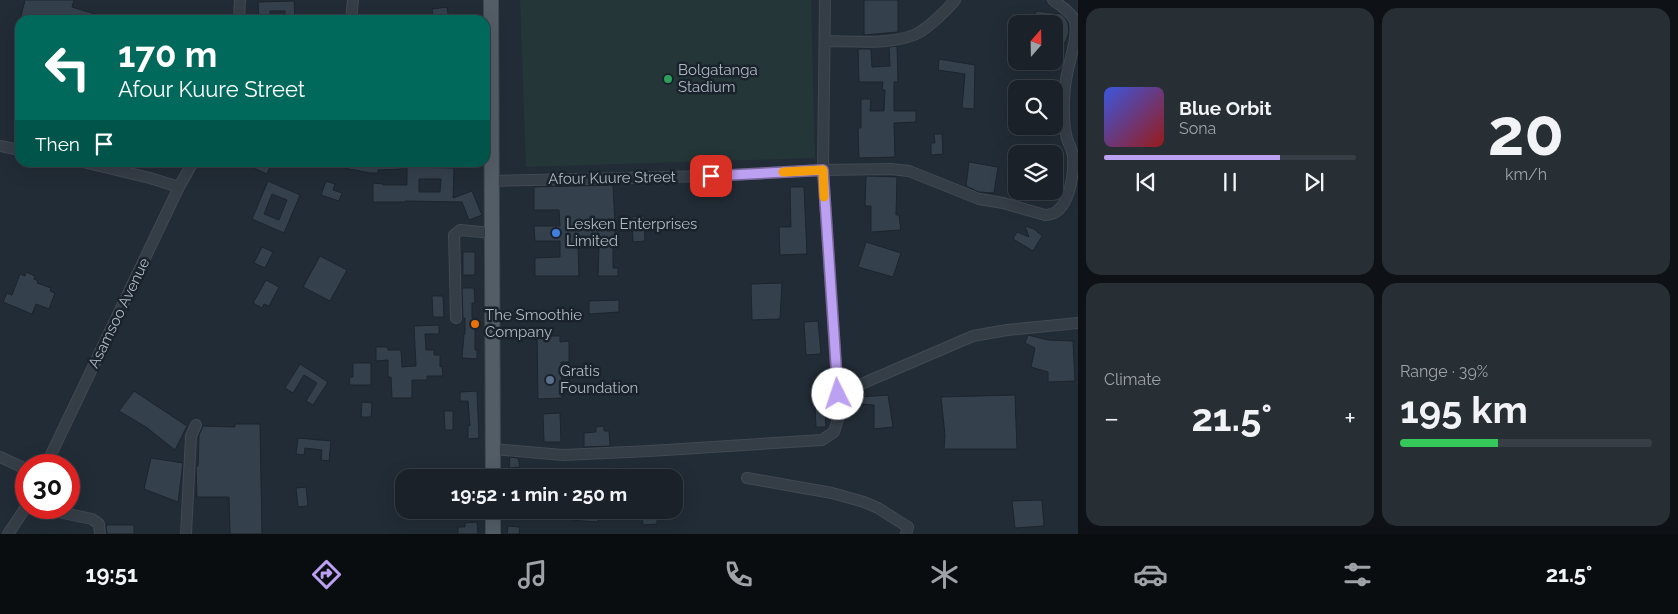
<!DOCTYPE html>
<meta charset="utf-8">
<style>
body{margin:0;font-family:Raleway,sans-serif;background:#272e34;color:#f1f3f6;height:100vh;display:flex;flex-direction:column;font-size:19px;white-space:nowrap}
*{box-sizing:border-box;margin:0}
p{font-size:16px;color:#9fa3a8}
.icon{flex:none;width:28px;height:28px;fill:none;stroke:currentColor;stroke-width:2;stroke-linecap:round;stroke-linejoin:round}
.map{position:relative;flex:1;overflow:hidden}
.sheet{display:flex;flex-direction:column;gap:8px;padding:8px;background:#0e1216;width:600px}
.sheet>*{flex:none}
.hud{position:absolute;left:15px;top:15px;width:475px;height:152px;border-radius:15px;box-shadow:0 5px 20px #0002,0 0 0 1px #383e45;background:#00695c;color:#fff;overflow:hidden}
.needle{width:32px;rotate:20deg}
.tools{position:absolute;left:1008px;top:15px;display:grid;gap:10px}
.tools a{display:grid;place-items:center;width:55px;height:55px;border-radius:10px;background:#1a2128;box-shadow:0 5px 20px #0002,0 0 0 1px #383e45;font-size:25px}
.speed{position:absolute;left:15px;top:454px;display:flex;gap:10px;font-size:25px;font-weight:700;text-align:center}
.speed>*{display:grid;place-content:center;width:65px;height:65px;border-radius:50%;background:#1a2128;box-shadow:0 5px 20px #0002,0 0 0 1px #383e45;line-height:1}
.speed .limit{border:8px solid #d22;background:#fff;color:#111}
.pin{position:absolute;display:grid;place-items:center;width:42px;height:42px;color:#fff;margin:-21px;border-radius:10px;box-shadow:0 2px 8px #0006}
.me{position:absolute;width:55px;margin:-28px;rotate:356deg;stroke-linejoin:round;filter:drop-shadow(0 0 4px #0008)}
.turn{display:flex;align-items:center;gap:18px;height:105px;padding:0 20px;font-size:22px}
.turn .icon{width:65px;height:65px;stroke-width:2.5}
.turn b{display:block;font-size:35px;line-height:42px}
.then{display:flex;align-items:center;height:48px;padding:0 20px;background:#0003;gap:10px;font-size:19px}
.big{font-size:38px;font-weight:700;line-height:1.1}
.sheet .tile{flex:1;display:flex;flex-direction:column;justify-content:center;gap:8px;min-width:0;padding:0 18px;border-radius:15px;background:#272e34}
.sheet .dial{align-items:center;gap:0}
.dial b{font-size:65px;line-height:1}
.song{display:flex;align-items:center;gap:15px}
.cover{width:60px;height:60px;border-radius:8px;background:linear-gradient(135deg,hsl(230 70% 55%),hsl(0 70% 35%))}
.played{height:5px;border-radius:2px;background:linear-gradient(90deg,#bca0f2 70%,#383e45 70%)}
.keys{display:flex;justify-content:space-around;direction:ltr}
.heat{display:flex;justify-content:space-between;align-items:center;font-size:28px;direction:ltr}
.charge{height:8px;border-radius:4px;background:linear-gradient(90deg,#34c759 39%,#383e45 0)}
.sheet .tiles{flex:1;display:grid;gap:8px;grid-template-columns:repeat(2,1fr)}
.trip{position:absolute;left:395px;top:469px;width:288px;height:50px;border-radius:15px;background:#1a2128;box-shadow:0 5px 20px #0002,0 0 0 1px #383e45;font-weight:700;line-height:50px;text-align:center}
.dock{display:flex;height:80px;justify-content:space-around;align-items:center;background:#0a0d10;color:#9fa3a8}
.dock .icon{width:35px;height:35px}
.dock .on{color:#bca0f2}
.dock b{font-size:22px;color:#f1f3f6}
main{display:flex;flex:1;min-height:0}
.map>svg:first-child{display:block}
.park{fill:#243637}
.building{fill:#34404c;stroke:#1c242d;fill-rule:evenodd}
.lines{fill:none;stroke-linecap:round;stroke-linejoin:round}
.minor-casing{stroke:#414953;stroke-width:12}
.major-casing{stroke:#414953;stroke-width:16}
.minor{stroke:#353d46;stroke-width:10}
.major{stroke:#535d66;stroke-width:14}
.route-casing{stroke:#7a689d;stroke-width:12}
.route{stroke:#bca0f2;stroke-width:9}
.slow{stroke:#f59e0b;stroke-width:9}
.leisure-dot{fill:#2e9e5b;stroke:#1a222b;stroke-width:2}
.shop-dot{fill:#3f7fe0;stroke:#1a222b;stroke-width:2}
.food-dot{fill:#e8710a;stroke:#1a222b;stroke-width:2}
.service-dot{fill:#5c6f8a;stroke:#1a222b;stroke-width:2}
.labels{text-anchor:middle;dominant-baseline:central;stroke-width:5;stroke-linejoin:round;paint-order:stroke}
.poi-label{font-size:15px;fill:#afb8c3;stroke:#1a222b;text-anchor:start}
.street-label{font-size:15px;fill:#afb8c3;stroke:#1a222b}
</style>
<main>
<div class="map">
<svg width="1078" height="534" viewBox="0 0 1078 534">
<rect width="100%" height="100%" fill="#222c36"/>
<path class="park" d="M520 0H811L815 158 526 167Z"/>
<path class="building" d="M25 0H74L72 7 108 18V20H20Z
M864 0H898V32L864 35Z
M294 1 295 20H285V11H270V20H259L258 2Z
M447 7 449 20H434L432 9Z
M1036 11 1061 14 1066 19 1068 23 1069 32 1065 43 1054 41V24H1034Z
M897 46 898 82H894V111H916V122L894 123 895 157 859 158 858 128H861V99H871L870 111H884L885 90H882L883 82H859L858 49H871L872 67 890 66 889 47Z
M939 59 975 65 974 109 962 108 965 74 938 70Z
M934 134H942L943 154 931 155V143H935Z
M240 162H272L267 174Z
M334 162H402V169L378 170V173H370L334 166Z
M969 162 998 167 994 193 979 192 966 186Z
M407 167 454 168 453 198 472 191 482 215 469 220 462 202 405 201V202H373V183L383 184V185H407ZM419 179H441L440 192H419Z
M866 176 897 177 896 215H899L901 230 871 232V206H865Z
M268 181 300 195 284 233 252 219ZM272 194 287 200 279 220 264 214Z
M326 181 335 184 333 190 342 193 339 201 321 195Z
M613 185 616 245H613V268H618V276H598L599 245H578L579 276H535V258L560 257V241H535L534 226H560L559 210H534V187Z
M790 187H804L807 254 780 255 779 227H791Z
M644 216 645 241 633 242 632 217Z
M1025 226 1034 229 1042 236 1033 251 1013 239 1017 232 1029 237Z
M866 242 901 253 893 277 858 267Z
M262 247 273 252 265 268 254 263Z
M463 252H475V275H463Z
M320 256 347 270 330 301 303 287Z
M26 272 35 276 34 279 38 281 37 283 51 288 50 291 55 293 49 309 36 304 32 314 3 302 7 293 12 295 20 274 25 276Z
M266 280 279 287 269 306 264 304 262 308 253 303Z
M782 283 780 319 752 320 751 284Z
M462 288H474L475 303H472V318H475V350H477V359L462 358 464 334H465V318H463Z
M432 296H443L444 317H433Z
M619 300V312L589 314V301Z
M818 321 821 354 806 355 804 322Z
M439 325V334H425L426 350H434V355H440V367L442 366 443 376H427V380H412V398H392L391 377H388V360L376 361V347H388V350H401L402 367 416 366 414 326Z
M1028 335 1048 340 1073 341 1075 381 1048 382V372L1031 367 1035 348 1025 343Z
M537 336H560V342L569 341V362H561L562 398 538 399Z
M353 363H371V385H349L350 377H353Z
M300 364 328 382 313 405 306 401 317 383 304 375 293 393 285 388Z
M134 391 187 426 175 450 146 427 119 411Z
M477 391 479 438 468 439V425L470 426 468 401H460V392Z
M888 395 893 427 874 429V405L859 404V397Z
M1015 395 1017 449H944L945 435 941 397Z
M362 402 372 403 371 417H361Z
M825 406 826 427H816L815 407Z
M444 411H453V430H445Z
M560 413 561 442H544L543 414Z
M235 424H260L262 534H230L229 497H197L196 466H198L199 435 203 426 235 427Z
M604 426V431H609L610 446 584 447V433L596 432V427Z
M298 438 331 441 329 461 321 460 322 450 305 448 304 455 296 454Z
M510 457 518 458 520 467 509 468Z
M151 458 183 463 178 502 144 489Z
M612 468H625V478H612Z
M69 477 79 482 69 504Z
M306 487 308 506 298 507 296 488Z
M1042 500 1044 526 1015 528 1012 501Z
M642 510H649L650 516H657V524L643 525Z
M571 512H598V522L571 520Z
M477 522 478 534H458V527H465V523Z
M106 525H134V534H107Z
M508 526 520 527 519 534H507Z"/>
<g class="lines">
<defs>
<path id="minor" d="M239 20 240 0
M351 20 353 0
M825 41C852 41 888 45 914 35 925 31 947 10 955 0
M0 146 20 150
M83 162 150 178 179 187
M491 181 711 176 823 170 891 169 909 171 979 199 1003 203 1045 215C1070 215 1074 174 1073 156 1072 148 1067 142 1066 134 1064 126 1064 116 1064 108 1064 95 1065 82 1068 70 1071 55 1078 36 1075 21 1071 12 1061 6 1053 0
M456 318 454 235 460 230 492 233
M838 394 973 336 1007 330 1078 323
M493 449 563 455 650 451 822 440 834 432 839 416 823 170 825 0
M0 457 26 469
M46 465 179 187 193 162
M747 478 832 493 864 502 878 508 908 527 906 534
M39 508 92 519 99 524 100 534
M8 534 26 507
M186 534 191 436 196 425"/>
<path id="major" d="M491 0 493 478
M493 510V534"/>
</defs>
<use href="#minor" class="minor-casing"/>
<use href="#major" class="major-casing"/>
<use href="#minor" class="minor"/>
<use href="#major" class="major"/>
</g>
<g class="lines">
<defs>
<path id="route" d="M711 176 823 170 838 394"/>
</defs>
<use href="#route" class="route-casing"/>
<use href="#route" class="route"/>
<path class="slow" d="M783 172 823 170 824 197"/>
</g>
<circle class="leisure-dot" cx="668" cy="79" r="5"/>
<circle class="shop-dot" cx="556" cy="233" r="5"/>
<circle class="food-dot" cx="475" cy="324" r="5"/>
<circle class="service-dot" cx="550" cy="380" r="5"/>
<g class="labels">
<g class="poi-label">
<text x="678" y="70">Bolgatanga<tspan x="678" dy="17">Stadium</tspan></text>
<text x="566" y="224">Lesken Enterprises<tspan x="566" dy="17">Limited</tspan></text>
<text x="485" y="315">The Smoothie<tspan x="485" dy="17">Company</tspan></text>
<text x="560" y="371">Gratis<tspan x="560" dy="17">Foundation</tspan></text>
</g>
<g class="street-label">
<text transform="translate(612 178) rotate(-1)">Afour Kuure Street</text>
<text transform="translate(119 313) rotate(-64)">Asamsoo Avenue</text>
</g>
</g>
</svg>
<div class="tools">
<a><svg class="needle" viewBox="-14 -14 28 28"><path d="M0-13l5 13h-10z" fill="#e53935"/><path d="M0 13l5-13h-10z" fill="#9fa3a8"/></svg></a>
<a><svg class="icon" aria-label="search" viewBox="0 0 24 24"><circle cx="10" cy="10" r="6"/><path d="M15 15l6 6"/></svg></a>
<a><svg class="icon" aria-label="layers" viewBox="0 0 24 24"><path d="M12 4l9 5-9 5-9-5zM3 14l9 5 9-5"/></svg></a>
</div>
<div class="speed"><div class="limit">30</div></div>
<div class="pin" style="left:711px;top:176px;background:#d93025"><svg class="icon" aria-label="arrive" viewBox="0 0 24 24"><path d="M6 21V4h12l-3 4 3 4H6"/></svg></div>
<svg class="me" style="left:838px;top:394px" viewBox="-20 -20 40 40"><circle r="19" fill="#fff"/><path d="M0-13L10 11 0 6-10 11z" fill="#bca0f2"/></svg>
<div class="trip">19:52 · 1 min · 250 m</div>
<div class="hud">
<div class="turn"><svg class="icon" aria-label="left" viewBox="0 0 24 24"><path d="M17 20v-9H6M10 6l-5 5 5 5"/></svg><div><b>170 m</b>Afour Kuure Street</div></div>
<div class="then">Then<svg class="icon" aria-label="arrive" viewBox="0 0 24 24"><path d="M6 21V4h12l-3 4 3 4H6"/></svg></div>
</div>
</div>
<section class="sheet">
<div class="tiles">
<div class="tile">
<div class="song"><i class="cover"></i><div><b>Blue Orbit</b><p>Sona</p></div></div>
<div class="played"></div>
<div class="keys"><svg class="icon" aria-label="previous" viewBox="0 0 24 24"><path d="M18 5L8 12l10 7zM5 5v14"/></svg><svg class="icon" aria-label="pause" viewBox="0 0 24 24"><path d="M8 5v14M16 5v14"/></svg><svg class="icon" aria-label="next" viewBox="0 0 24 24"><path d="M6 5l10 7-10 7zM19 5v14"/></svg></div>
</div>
<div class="tile dial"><b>20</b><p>km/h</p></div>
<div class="tile"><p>Climate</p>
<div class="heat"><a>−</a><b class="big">21.5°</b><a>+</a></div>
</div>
<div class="tile"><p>Range · 39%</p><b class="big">195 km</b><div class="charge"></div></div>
</div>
</section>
</main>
<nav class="dock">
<b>19:51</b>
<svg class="icon on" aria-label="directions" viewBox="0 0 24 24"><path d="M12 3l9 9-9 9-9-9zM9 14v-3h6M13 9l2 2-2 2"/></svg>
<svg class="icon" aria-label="music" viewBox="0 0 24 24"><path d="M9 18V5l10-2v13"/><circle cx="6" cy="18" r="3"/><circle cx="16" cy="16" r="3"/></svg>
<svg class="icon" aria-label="phone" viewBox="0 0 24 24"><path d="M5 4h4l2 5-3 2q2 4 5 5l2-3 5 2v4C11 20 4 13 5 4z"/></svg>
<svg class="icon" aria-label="climate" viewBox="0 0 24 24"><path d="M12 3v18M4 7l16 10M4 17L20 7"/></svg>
<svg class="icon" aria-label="car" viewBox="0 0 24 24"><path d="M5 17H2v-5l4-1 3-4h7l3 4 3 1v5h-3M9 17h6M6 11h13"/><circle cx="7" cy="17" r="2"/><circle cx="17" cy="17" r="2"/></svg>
<svg class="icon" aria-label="filters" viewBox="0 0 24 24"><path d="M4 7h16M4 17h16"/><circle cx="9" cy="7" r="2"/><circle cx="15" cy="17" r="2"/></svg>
<b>21.5°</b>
</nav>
